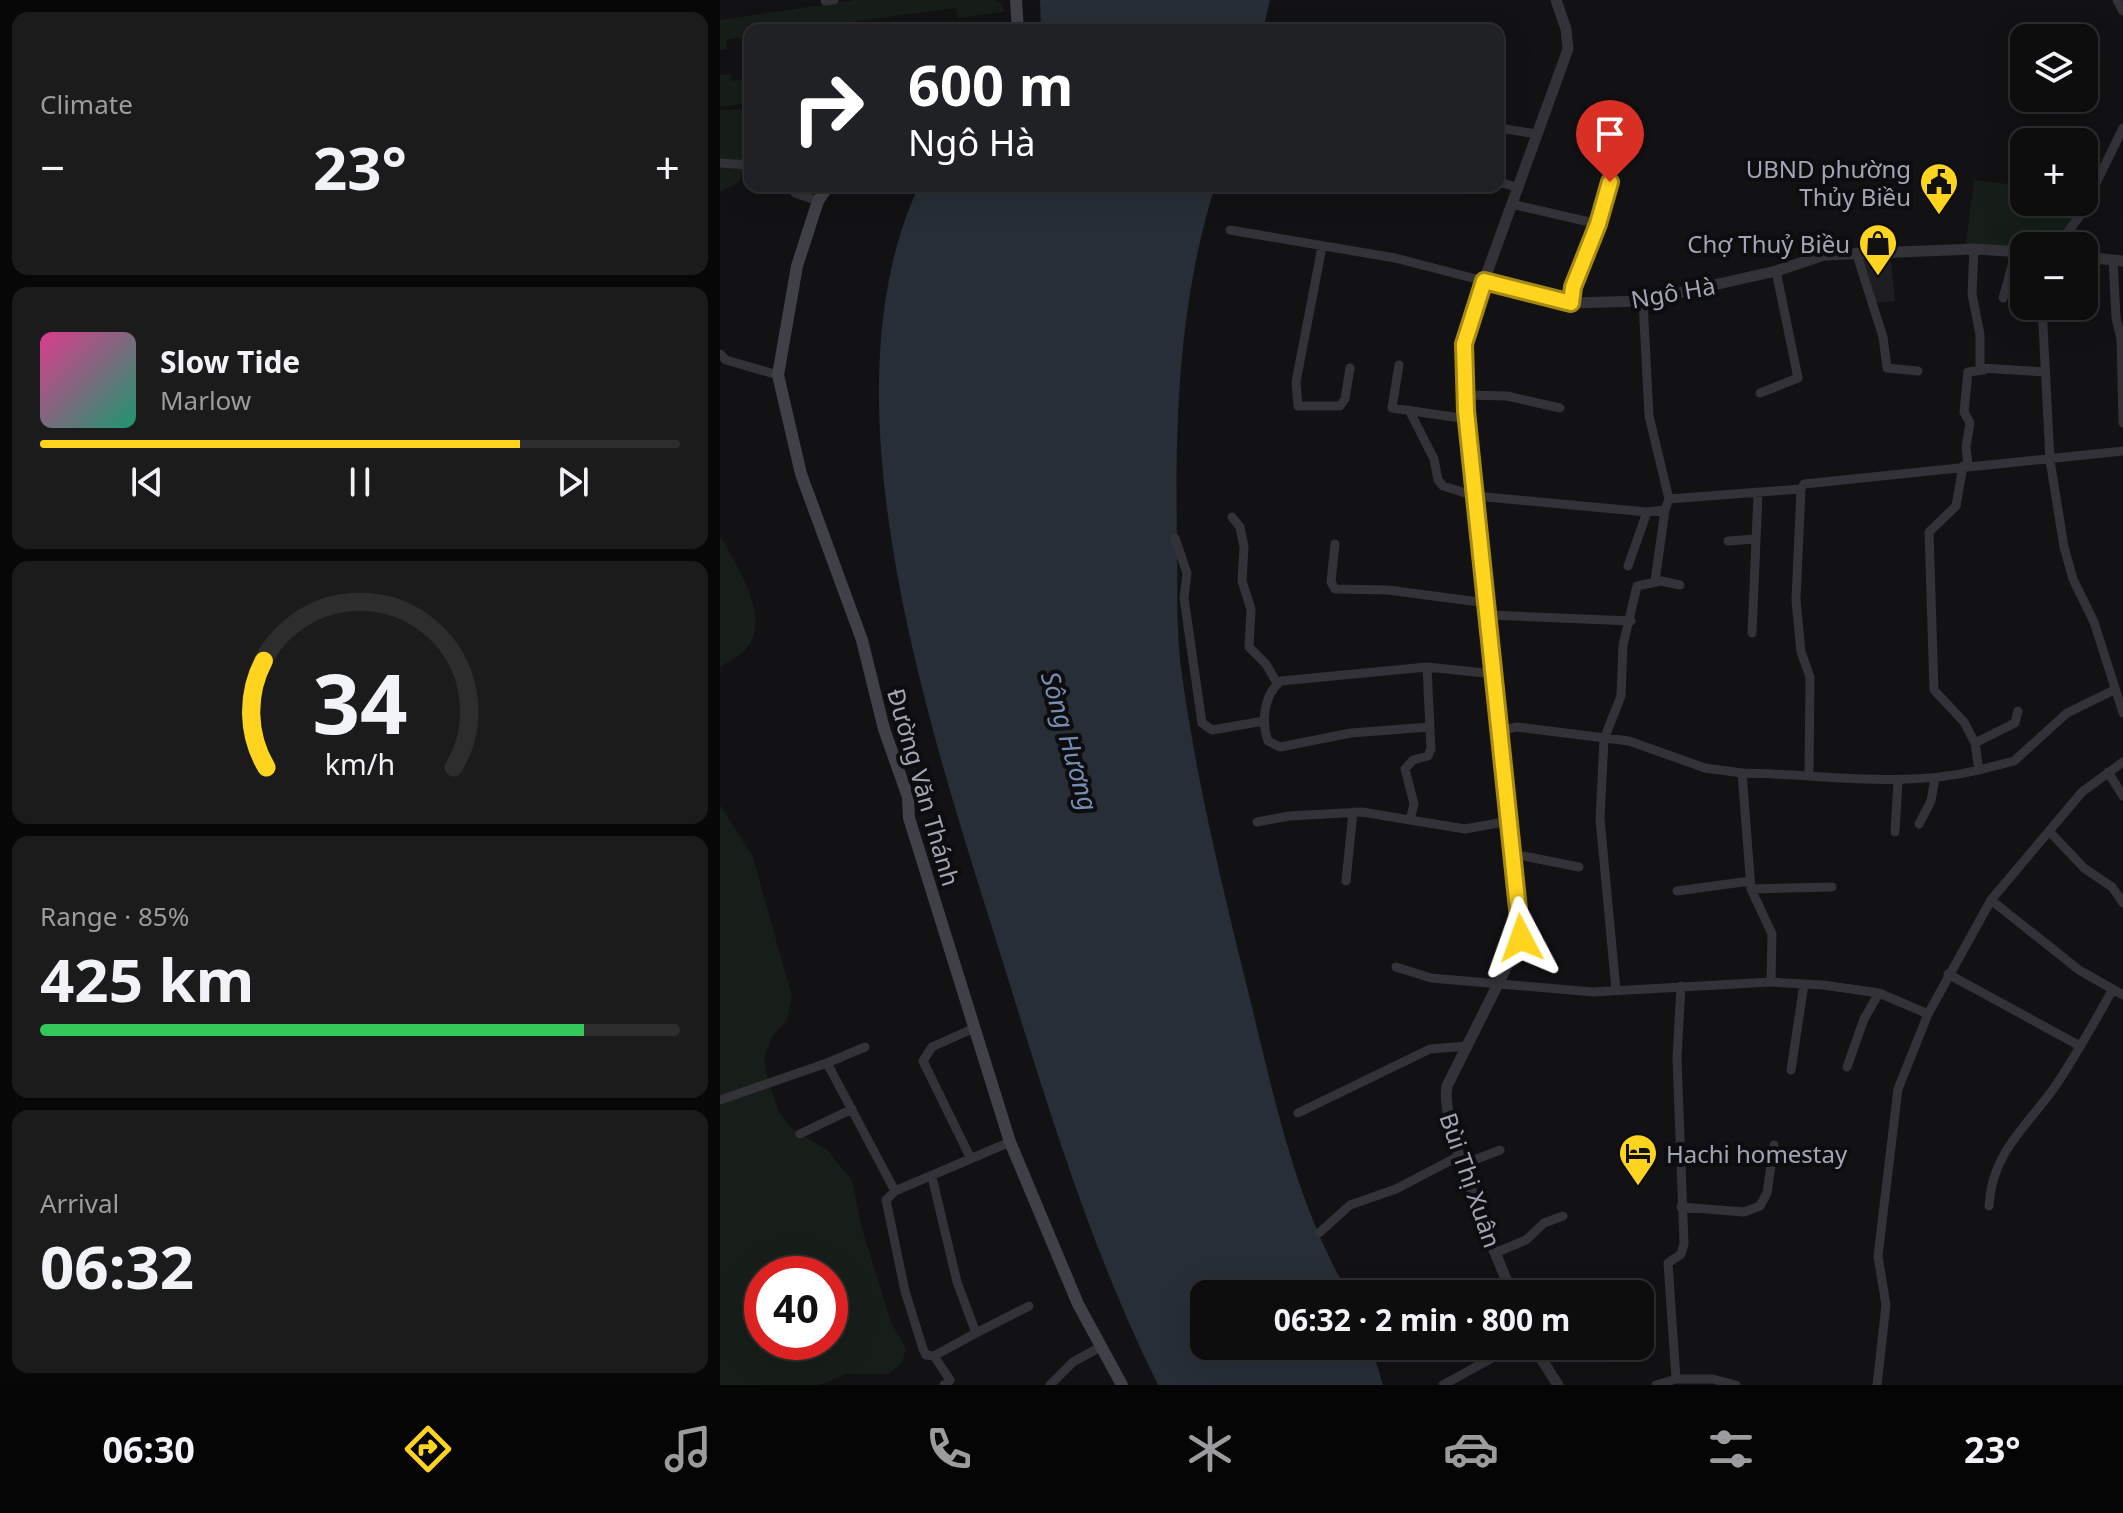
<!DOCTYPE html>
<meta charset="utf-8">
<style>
body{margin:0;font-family:"Noto Sans",sans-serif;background:#1c1b1c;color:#f1f3f6;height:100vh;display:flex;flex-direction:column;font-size:30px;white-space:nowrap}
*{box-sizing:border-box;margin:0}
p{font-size:26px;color:#9b9c9e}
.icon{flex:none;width:44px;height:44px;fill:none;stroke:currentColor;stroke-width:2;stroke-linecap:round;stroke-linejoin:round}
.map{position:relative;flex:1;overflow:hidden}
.side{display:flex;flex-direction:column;gap:12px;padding:12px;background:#080708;width:720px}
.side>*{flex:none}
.guide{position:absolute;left:24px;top:24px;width:760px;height:168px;border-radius:16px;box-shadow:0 8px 32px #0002,0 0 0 2px #2e2d2e;background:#202124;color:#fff;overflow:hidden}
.controls{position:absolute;left:1290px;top:24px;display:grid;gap:16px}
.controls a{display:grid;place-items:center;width:88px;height:88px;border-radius:16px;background:#0e0d0e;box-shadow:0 8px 32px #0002,0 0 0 2px #2e2d2e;font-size:40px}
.speed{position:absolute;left:24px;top:1256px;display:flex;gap:16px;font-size:40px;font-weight:700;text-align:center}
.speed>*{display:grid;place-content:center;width:104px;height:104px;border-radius:50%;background:#0e0d0e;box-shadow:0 8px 32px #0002,0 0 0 2px #2e2d2e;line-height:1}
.speed .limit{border:12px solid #d22;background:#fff;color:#111}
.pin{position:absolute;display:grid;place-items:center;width:68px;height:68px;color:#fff;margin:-82px -34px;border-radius:50% 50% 50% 0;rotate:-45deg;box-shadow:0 0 8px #0007}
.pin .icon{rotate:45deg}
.me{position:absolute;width:88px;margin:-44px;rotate:356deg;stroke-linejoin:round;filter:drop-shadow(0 0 6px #0008)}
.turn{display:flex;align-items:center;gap:28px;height:168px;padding:0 32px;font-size:36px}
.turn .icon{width:104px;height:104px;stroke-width:2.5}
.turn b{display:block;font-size:56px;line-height:68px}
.big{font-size:60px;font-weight:700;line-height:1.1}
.side .widget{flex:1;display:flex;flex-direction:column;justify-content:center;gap:12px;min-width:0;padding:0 28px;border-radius:16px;background:#1c1b1c}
.side .dial{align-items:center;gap:0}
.dial svg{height:208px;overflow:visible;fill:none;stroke:#2e2d2e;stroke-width:7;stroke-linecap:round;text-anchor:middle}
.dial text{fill:#f1f3f6;stroke:none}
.song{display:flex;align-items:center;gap:24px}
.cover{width:96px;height:96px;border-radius:12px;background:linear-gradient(135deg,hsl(330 70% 55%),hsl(160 70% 35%))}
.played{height:8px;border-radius:4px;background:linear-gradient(90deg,#ffd41e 75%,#2e2d2e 75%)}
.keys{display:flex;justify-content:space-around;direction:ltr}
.heat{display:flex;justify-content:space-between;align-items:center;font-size:44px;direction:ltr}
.charge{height:12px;border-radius:6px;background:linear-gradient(90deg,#34c759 85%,#2e2d2e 0)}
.trip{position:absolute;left:470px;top:1280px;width:464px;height:80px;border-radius:16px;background:#0e0d0e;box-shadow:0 8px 32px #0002,0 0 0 2px #2e2d2e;font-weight:700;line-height:80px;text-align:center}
.tab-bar{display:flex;height:128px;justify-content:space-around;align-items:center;background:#060506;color:#9b9c9e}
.tab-bar .icon{width:56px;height:56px}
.tab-bar .selected{color:#ffd41e}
.tab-bar b{font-size:36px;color:#f1f3f6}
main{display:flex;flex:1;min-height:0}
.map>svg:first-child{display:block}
.built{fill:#1e1d20}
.green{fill:#171e19;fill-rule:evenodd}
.water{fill:#272e37}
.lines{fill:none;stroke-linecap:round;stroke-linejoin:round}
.minor{stroke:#323238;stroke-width:9}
.tertiary{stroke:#323238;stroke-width:11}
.secondary{stroke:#404148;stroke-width:12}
.route-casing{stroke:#a68a14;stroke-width:20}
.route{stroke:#ffd41e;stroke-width:14}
.labels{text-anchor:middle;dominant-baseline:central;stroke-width:8;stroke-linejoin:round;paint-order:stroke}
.poi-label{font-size:24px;fill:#a2a5b5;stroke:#0d0c0e;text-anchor:end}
.street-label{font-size:24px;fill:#a2a5b5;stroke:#0d0c0e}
.water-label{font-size:26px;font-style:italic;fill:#758db3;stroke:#0d0c0e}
</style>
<main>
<section class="side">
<div class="widget"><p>Climate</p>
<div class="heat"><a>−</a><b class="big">23°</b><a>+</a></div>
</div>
<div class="widget">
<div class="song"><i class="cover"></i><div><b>Slow Tide</b><p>Marlow</p></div></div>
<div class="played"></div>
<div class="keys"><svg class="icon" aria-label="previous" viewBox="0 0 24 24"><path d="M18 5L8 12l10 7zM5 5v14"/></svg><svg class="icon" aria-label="pause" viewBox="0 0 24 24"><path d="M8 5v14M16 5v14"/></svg><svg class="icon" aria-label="next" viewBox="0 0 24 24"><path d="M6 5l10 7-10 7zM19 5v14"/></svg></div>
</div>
<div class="widget dial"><svg viewBox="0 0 100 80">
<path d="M14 69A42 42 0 1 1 86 69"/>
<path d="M14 69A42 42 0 0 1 13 28" stroke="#ffd41e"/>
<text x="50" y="56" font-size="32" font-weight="700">34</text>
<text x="50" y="72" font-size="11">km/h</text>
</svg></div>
<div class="widget"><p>Range · 85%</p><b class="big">425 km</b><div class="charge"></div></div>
<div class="widget"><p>Arrival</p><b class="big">06:32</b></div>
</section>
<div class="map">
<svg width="1403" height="1385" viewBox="0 0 1403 1385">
<rect width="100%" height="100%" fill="#121113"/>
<path class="built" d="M1170 251 1175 301 1152 303 1136 252Z"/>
<path class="green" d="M135 0H275L281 3 284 12 238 18 236 8 70 30H30V36L6 40 7 49 0 50V20Z
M11 74 12 81 30 78V108L28 103 0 107V75Z
M26 109C28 122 24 171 19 182L0 192V110Z
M1254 180 1304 186V202H1348L1361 214 1338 246H1304V252L1245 249Z
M0 536C16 564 53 619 26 649 20 656 8 661 0 668Z
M0 805 33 857 72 997 67 1021 53 1035 44 1058 48 1080 59 1112 71 1128 107 1150 132 1180 141 1225 171 1322 186 1349 182 1363 168 1374H126L100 1385H0ZM42 1274H110V1342H42Z"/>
<path class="water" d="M320 0H550L543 30H321Z
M199 186H495C459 301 455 419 457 539 458 579 456 620 460 660 475 776 503 890 531 1003 555 1102 577 1206 629 1294H484V1346H651L663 1385H438C370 1248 326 1101 281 956 214 741 97 401 199 186Z"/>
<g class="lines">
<path class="minor" d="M1397 0 1403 11
M105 1 114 0
M778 128 817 134
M0 163 30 165
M778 182 797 187
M70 186 75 193 98 201
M791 204 878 224
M510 230 675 258 764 281
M1338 246 1361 214 1403 128
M602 247 576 382 578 406H620L625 399 630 368
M1254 249 1252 294 1260 335V368L1325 372
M1136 252 1163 337 1167 368 1198 371
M1393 260 1396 318 1401 339 1403 423
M1283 298 1296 252
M923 301 929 416 949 499
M851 303 853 287 878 224 890 182
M1322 306 1330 460 1344 547 1353 579 1374 622 1403 713
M0 354 6 360 58 375
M679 365 672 408 747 419
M1040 393 1078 378 1056 271
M745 395 787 396 840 408
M689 410 714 459 718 480 723 486 755 496 927 512 945 510 949 499 1081 489 1084 484 1403 451
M1248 466 1246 447 1250 423 1244 412 1248 372 1264 370
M1081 489 1076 600 1081 652 1090 677 1089 773
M512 517 520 527 524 547 522 581 531 609 529 647 546 664 557 683
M455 538 467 573 464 598 482 723 492 730 544 721
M1008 541 1036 539
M615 544 611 582 615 589 668 590 767 603
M908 566 927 512
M935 581 945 510
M769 615 911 621
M1032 633 1038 494
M709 727 631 733 560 747 548 741C541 721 544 694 561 681L707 667 774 674
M778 731 797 727 909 741 985 768 1022 773 1031 889 1052 934 1051 982
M1255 743 1295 723 1298 711
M1259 770 1294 761 1347 713 1394 690
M1388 772 1403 796
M1022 773C1101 774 1181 789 1259 770L1255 743 1244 722 1214 690 1209 532 1236 506 1243 466
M690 820 694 804 685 769 693 760 708 756 711 749 707 667
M537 822 569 816 642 812 745 829 789 821
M1199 824 1211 801 1215 778
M1329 831 1364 868 1392 887 1403 903
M1175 832 1178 782
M793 854 859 867
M626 881 633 812
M1031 889 1112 887
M957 891 1030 881
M1271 900 1362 792 1403 762
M676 967 711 978 873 992 1051 982 1103 985 1159 993 1208 1014
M1228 974 1360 1046
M896 990 880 819 884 739 901 696 903 645 917 586 941 581 960 585
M107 1063 145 1047
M1127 1067 1144 1019 1159 993
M1071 1070 1084 984
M0 1100 107 1063 175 1191 290 1142
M578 1113 710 1049 748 1046
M80 1134 132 1109
M251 1159 203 1061 212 1047 252 1029
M744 1164 780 1150
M212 1177 237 1282 256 1333 214 1356 230 1380 224 1385
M175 1191 166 1200 185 1291 203 1349 206 1355 214 1356
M1269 1206C1272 1151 1308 1126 1336 1085 1357 1054 1375 1021 1393 989
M961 1207 1024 1212 1040 1206 1047 1193 1054 1145
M599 1233 630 1205 676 1189 741 1155
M775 1253 806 1240 824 1223 843 1216
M256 1333 309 1306
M956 1379H993L1016 1385
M330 1385 353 1362 382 1346
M723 1385 794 1346
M936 1385 956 1379 948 1263 961 1254 964 1244 957 1058 961 986
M1157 1385 1166 1305 1158 1256 1178 1089 1208 1014 1271 900 1359 970 1403 995"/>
<path class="tertiary" d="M1364 257 1403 261
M764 281 851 303 923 301 1056 271 1104 255 1254 249 1304 252
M792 1294C775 1251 719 1124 727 1086L801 938 742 368 752 314 848 49 846 29 836 0
M813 1346 838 1385"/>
<path class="secondary" d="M296 0 298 30
M108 186 98 201 77 266 58 375 81 474 142 640 164 729 188 797 189 818 290 1142 358 1304 402 1385"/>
</g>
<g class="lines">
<defs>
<path id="route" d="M801 938 746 411 744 344 764 281 851 303 853 287 878 224 890 182"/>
</defs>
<use href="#route" class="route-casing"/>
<use href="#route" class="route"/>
</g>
<defs>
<symbol id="civic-pin" viewBox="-11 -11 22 30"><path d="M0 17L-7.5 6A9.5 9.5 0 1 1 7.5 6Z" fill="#ffd41e" stroke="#0d0c0e"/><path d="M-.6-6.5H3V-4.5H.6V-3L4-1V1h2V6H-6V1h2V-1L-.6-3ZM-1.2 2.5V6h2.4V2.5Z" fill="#111"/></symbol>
<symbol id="shop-pin" viewBox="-11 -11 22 30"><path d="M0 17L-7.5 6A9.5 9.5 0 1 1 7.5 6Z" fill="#ffd41e" stroke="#0d0c0e"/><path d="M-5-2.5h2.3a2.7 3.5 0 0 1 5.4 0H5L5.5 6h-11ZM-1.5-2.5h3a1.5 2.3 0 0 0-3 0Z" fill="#111"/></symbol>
<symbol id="hotel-pin" viewBox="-11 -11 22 30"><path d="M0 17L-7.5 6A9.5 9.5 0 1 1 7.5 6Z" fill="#ffd41e" stroke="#0d0c0e"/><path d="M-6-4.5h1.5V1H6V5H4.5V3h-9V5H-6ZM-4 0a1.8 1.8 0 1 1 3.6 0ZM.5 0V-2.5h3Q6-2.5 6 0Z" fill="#111"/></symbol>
</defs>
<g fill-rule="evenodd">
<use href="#civic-pin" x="1197" y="160" width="44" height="60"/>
<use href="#shop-pin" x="1136" y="221" width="44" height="60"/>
<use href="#hotel-pin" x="896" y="1131" width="44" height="60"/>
</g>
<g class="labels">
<g class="poi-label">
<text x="1191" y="168">UBND phường<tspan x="1191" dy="28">Thủy Biều</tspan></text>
<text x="1130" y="243">Chợ Thuỷ Biều</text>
<text x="946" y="1153" text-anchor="start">Hachi homestay</text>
</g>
<g class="street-label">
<text transform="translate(953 292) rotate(-10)">Ngô Hà</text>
<text transform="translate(204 787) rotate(74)">Đường Văn Thánh</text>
<text transform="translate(751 1180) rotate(71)">Bùi Thị Xuân</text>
</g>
<g class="water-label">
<text transform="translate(350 741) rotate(74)">Sông Hương</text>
</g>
</g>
</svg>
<div class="controls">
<a><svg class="icon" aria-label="layers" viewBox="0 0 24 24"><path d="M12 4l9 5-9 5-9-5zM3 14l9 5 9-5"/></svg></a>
<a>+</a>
<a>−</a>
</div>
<div class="speed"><div class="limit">40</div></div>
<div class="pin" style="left:890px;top:182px;background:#d93025"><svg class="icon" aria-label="arrive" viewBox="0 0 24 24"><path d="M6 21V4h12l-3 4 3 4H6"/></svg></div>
<svg class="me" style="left:801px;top:938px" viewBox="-20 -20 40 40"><path d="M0-17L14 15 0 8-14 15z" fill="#ffd41e" stroke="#fff" stroke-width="4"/></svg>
<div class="trip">06:32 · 2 min · 800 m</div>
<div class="guide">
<div class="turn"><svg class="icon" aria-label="right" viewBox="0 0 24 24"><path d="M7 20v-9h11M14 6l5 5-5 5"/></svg><div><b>600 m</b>Ngô Hà</div></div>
</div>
</div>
</main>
<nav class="tab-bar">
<b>06:30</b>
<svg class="icon selected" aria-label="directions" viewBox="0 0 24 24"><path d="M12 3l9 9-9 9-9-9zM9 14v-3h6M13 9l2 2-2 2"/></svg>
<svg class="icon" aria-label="music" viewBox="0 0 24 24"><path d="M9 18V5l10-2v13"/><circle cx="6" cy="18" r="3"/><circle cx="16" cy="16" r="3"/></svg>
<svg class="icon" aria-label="phone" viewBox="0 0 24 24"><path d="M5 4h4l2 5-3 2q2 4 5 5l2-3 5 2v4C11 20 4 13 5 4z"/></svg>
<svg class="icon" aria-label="climate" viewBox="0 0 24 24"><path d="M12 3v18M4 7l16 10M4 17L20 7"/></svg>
<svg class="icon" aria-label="car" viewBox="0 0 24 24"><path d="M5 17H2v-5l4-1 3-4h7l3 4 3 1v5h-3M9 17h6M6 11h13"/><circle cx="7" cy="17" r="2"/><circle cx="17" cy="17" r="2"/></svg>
<svg class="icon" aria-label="filters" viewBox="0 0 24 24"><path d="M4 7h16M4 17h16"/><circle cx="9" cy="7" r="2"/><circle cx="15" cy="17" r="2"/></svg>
<b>23°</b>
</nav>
